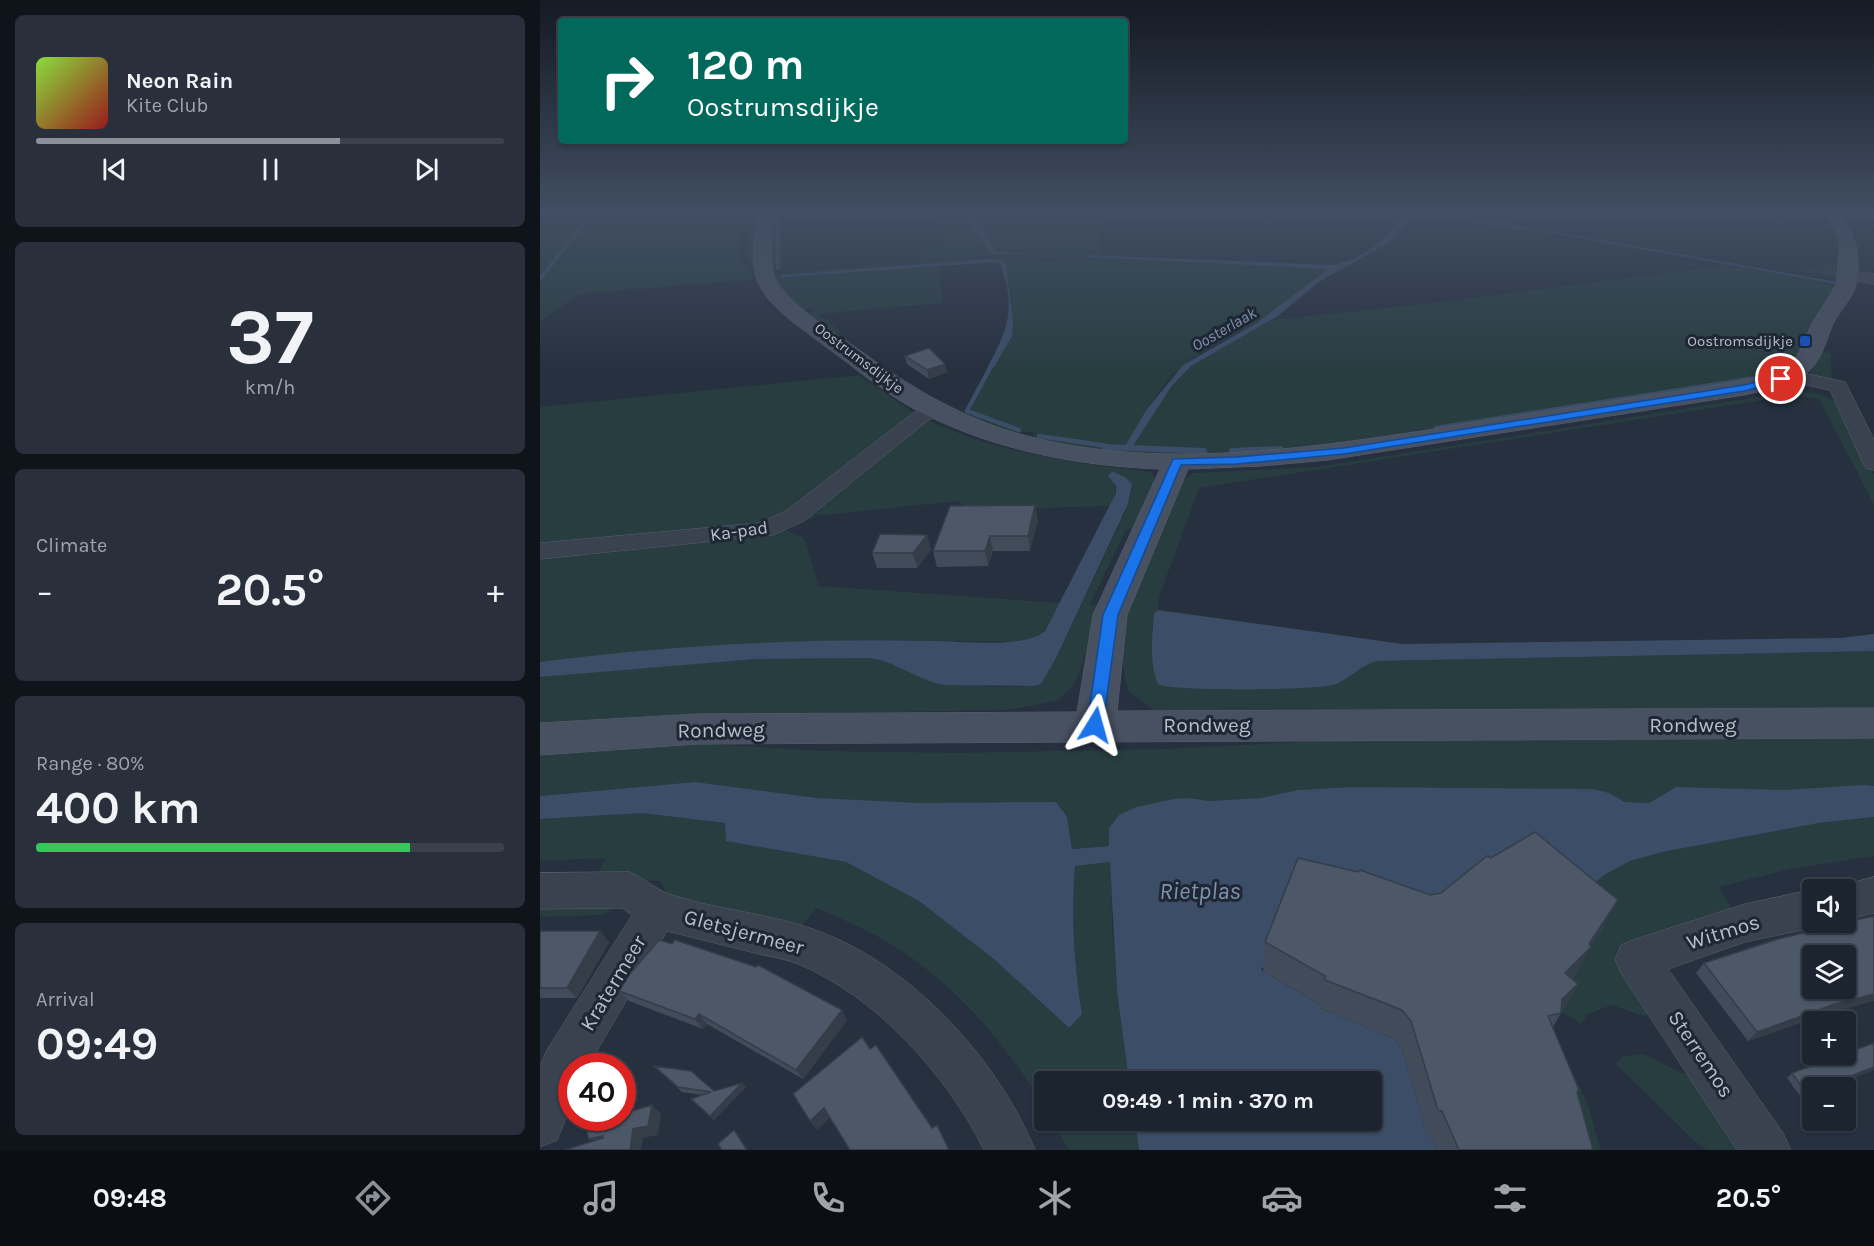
<!DOCTYPE html>
<meta charset="utf-8">
<style>
body{margin:0;font-family:Karla,sans-serif;background:#29303b;color:#f1f3f6;height:100vh;display:flex;flex-direction:column;font-size:22px;white-space:nowrap}
*{box-sizing:border-box;margin:0}
p{font-size:20px;color:#a0a4aa}
.icon{flex:none;width:33px;height:33px;fill:none;stroke:currentColor;stroke-width:2;stroke-linecap:round;stroke-linejoin:round}
.map{position:relative;flex:1;overflow:hidden}
.sheet{display:flex;flex-direction:column;gap:15px;padding:15px;background:#0f141a;width:540px}
.sheet>*{flex:none}
.hud{position:absolute;left:18px;top:18px;width:570px;height:126px;border-radius:6px;box-shadow:0 2px 4px #0004,0 0 0 2px #3a414b;background:#00695c;color:#fff;overflow:hidden}
.buttons{position:absolute;left:1262px;top:879px;display:grid;gap:12px}
.buttons a{display:grid;place-items:center;width:54px;height:54px;border-radius:6px;background:#1c242f;box-shadow:0 2px 4px #0004,0 0 0 2px #3a414b;font-size:30px}
.speed{position:absolute;left:18px;top:1053px;display:flex;gap:12px;font-size:30px;font-weight:700;text-align:center}
.speed>*{display:grid;place-content:center;width:78px;height:78px;border-radius:50%;background:#1c242f;box-shadow:0 2px 4px #0004,0 0 0 2px #3a414b;line-height:1}
.speed .limit{border:9px solid #d22;background:#fff;color:#111}
.pin{position:absolute;display:grid;place-items:center;width:51px;height:51px;color:#fff;margin:-26px;border:3px solid #fff;border-radius:50%;box-shadow:0 2px 6px #0007}
.me{position:absolute;width:66px;margin:-33px;rotate:8deg;stroke-linejoin:round;filter:drop-shadow(0 0 4px #0008)}
.turn{display:flex;align-items:center;gap:21px;height:126px;padding:0 30px;font-size:27px}
.turn .icon{width:78px;height:78px;stroke-width:2.5}
.turn b{display:block;font-size:42px;line-height:51px}
.big{font-size:45px;font-weight:700;line-height:1.1}
.sheet .tile{flex:1;display:flex;flex-direction:column;justify-content:center;gap:9px;min-width:0;padding:0 21px;border-radius:9px;background:#29303b}
.sheet .dial{align-items:center;gap:0}
.dial b{font-size:78px;line-height:1}
.song{display:flex;align-items:center;gap:18px}
.cover{width:72px;height:72px;border-radius:9px;background:linear-gradient(135deg,hsl(90 70% 55%),hsl(0 70% 35%))}
.played{height:6px;border-radius:3px;background:linear-gradient(90deg,#8c9099 65%,#3a414b 65%)}
.keys{display:flex;justify-content:space-around;direction:ltr}
.heat{display:flex;justify-content:space-between;align-items:center;font-size:33px;direction:ltr}
.charge{height:9px;border-radius:4px;background:linear-gradient(90deg,#34c759 80%,#3a414b 0)}
.trip{position:absolute;left:494px;top:1071px;width:348px;height:60px;border-radius:6px;background:#1c242f;box-shadow:0 2px 4px #0004,0 0 0 2px #3a414b;font-weight:700;line-height:60px;text-align:center}
.dock{display:flex;height:96px;justify-content:space-around;align-items:center;background:#0b0e13;color:#a0a4aa}
.dock .icon{width:42px;height:42px}
.dock .current{color:#8c9099}
.dock b{font-size:27px;color:#f1f3f6}
main{display:flex;flex:1;min-height:0}
.map>svg:first-child{display:block}
.green{fill:#283d40}
.water{fill:#3c4d67}
.lines{fill:none;stroke-linecap:round;stroke-linejoin:round}
.stream-far2{stroke:#3c4d67;stroke-width:4}
.stream-far1{stroke:#3c4d67;stroke-width:4.5}
.stream{stroke:#3c4d67;stroke-width:6}
.street-casing{stroke:#58606d;stroke-width:1}
.secondary-casing{stroke:#58606d;stroke-width:1}
.street{fill:#3a424f;fill-rule:evenodd}
.secondary{fill:#485162;fill-rule:evenodd}
.wall{fill:#414b59}
.shaded-wall{fill:#353d49}
.building{fill:#4c5768;stroke:#353d49;stroke-width:1.5;fill-rule:evenodd}
.route{fill:#1a73e8;stroke:#114b97;stroke-width:1.5}
.transit-dot{fill:#1a4fb4;stroke:#1f2734;stroke-width:2}
.labels{text-anchor:middle;dominant-baseline:central;stroke-width:6;stroke-linejoin:round;paint-order:stroke}
.far-poi-label{font-size:15px;fill:#b6beca;stroke:#1f2734;text-anchor:end}
.far-street-label{font-size:15px;fill:#b6beca;stroke:#1f2734}
.far-water-label{font-size:16px;font-style:italic;fill:#7f93b0;stroke:#1f2734}
.street-label{font-size:18px;fill:#b6beca;stroke:#1f2734}
.near-street-label{font-size:21px;fill:#b6beca;stroke:#1f2734}
.near-water-label{font-size:24px;font-style:italic;fill:#7f93b0;stroke:#1f2734}
</style>
<main>
<section class="sheet">
<div class="tile">
<div class="song"><i class="cover"></i><div><b>Neon Rain</b><p>Kite Club</p></div></div>
<div class="played"></div>
<div class="keys"><svg class="icon" aria-label="previous" viewBox="0 0 24 24"><path d="M18 5L8 12l10 7zM5 5v14"/></svg><svg class="icon" aria-label="pause" viewBox="0 0 24 24"><path d="M8 5v14M16 5v14"/></svg><svg class="icon" aria-label="next" viewBox="0 0 24 24"><path d="M6 5l10 7-10 7zM19 5v14"/></svg></div>
</div>
<div class="tile dial"><b>37</b><p>km/h</p></div>
<div class="tile"><p>Climate</p>
<div class="heat"><a>−</a><b class="big">20.5°</b><a>+</a></div>
</div>
<div class="tile"><p>Range · 80%</p><b class="big">400 km</b><div class="charge"></div></div>
<div class="tile"><p>Arrival</p><b class="big">09:49</b></div>
</section>
<div class="map">
<svg width="1334" height="1150" viewBox="0 0 1334 1150">
<rect width="100%" height="100%" fill="#26303f"/>
<path class="green" d="M0 212H203L200 258 214 279 39 294 0 321Z
M208 212H220V274L206 256Z
M231 212H251V216L242 220 243 269 232 267Z
M344 212H427L434 231 449 253 453 255H531L456 252 434 212H561L560 255H548L547 257 789 269C770 279 756 296 738 308 709 330 672 342 644 365 618 386 602 419 585 447L593 446 631 387 651 366 732 320 902 302 1188 265 1297 284 1281 307 1275 327 1269 326 1261 345 1267 346 1262 354 1239 374 1227 368 1221 370 1233 377 888 433 884 429 875 430 877 434C751 455 620 467 494 439L493 432C485 430 480 434 471 433 447 431 411 408 390 396L429 414 448 374 454 366 473 320 466 266 462 261 443 259 305 269 399 263 402 301 401 303 279 314 304 334 293 333 268 313 275 311 272 309 264 310 246 294 235 277 250 272 430 258 512 261 543 257 510 259 447 256 381 259 380 248 407 244 394 216 344 221Z
M1282 212 1288 215 1303 246 1299 277 1254 270 1295 263C1301 243 1296 226 1282 212Z
M1282 352 1290 353 1292 378 1288 380 1271 376 1270 373Z
M319 375 377 415 233 523 0 548V407Z
M1256 391 1280 394 1295 401 1322 457 1334 474V505L1279 399 1255 395 659 488 619 597 618 610 614 614 612 630 637 688 711 689 785 686 799 682 825 664 837 661 1334 651V714L871 715 614 710 588 691C582 666 580 642 583 616L640 483 653 473 778 467Z
M388 420C460 454 533 463 611 472L617 482 598 526 586 530 550 604 561 606 537 679 528 691 516 701 468 710 221 714 0 730V677L30 673 216 659 329 658 450 687 495 686 517 656 584 515 592 490 585 477 572 471 569 478C579 488 576 494 569 506L431 510 418 501 274 516 273 519 261 518Z
M241 528 264 538 279 586 520 603 502 635 496 638 472 642 336 640 229 643 71 654 0 662V555H44L121 547Z
M1334 737V786L1245 790 1136 787 1109 803 1085 802 1069 793 810 787 758 790 721 798 669 801 649 798 596 807 569 846 532 849 527 817 382 803 277 798 155 782 0 796V753L154 743 284 751 417 753 626 749 816 739Z
M102 813 185 823 186 841 306 862 379 901 455 960 529 1028 542 1013C534 964 531 916 535 866L571 862 572 925 577 992 589 1081 504 1082V1107C469 1048 420 990 363 952 336 934 307 921 277 908L255 933 131 900 120 881 58 880 56 876 66 858 0 861V819Z
M1334 817V856L1250 869 1178 887 1195 912 1074 952 1107 1001 1110 1011 1106 1017 1072 1005 1048 1014 1041 1024 1022 1012 1010 1001 1035 976 1033 973 1062 929 1046 891 1064 875 1089 861 1122 852 1279 823Z
M76 901 72 910 63 915 0 917V903Z
M1104 1054 1141 1073 1155 1076 1207 1150H1167L1153 1140 1075 1063 1084 1056Z
M1026 1067C1047 1089 1052 1121 1061 1150H1028Z
M512 1121H595L599 1150H529Z"/>
<path class="water" d="M427 212H434L456 252 531 255 451 254 434 231Z
M863 212H891L988 227 985 230 872 213 858 233 845 245 780 281 738 316 651 366 631 387 593 446H585L607 409 643 365 715 324 788 269 547 257 548 255 793 265C821 260 852 238 863 212Z
M1011 231 1297 282V284L1005 232Z
M449 259 462 261 466 266 473 320 472 336 454 367 448 366C469 327 476 307 460 263L457 262 242 277 241 275Z
M572 471 585 477 592 484 588 504 517 656 501 684 495 686 403 685C376 679 357 662 329 658L216 659 0 677V662C128 645 265 638 394 641 421 641 485 649 505 631L576 493V486L568 476Z
M618 610 863 644 1301 638 1334 634V651L837 661C820 665 809 680 793 685 774 690 633 692 618 684 609 662 612 637 614 614Z
M155 782 277 798 382 803 516 802 527 817 532 849 569 846V828L579 815 596 807 634 799 649 798 669 801 721 798 758 790 810 787 1053 789 1069 793 1085 802 1109 803 1136 787 1245 790 1323 785 1334 786V817L1279 823 1122 852 1090 861 1064 875 1046 891 722 968 721 970 780 1004V1008L853 1038 862 1049 887 1135 891 1136 896 1150H599L595 1121 831 1120V1082L589 1081 577 992 570 862 535 866C531 916 534 964 542 1014L529 1028 455 960 379 901 306 862 186 841 185 823 102 813 0 819V796Z"/>
<g class="lines">
<path class="stream-far2" d="M237 212 238 268
M0 279 53 212"/>
<path class="stream-far1" d="M451 366 427 411 479 430
M896 428 1223 377
M499 436 581 448"/>
<path class="stream" d="M565 447 664 451
M692 451 740 449"/>
<defs>
<path id="street" d="M1306 270 1334 274V284L1301 278 1298 275 1301 272Z
M1249 370 1305 382 1334 440V470L1326 468 1323 463 1290 390 1242 380 1239 376 1242 372Z
M395 404 402 406 405 410 402 414 387 421 264 521 233 535 0 559V543L219 523 246 511 373 413Z
M89 872C103 877 115 889 129 894 170 908 215 912 257 924 361 953 455 1053 495 1150H444C407 1075 335 995 256 963 242 958 226 956 211 952 183 945 155 938 127 931L48 1066H32V1104L17 1140 0 1147V1066L7 1050 92 915 82 908 0 909V873Z
M1334 877V913L1305 920V890L1291 889Z
M1272 890V922H1285L1272 928 1205 942 1128 969 1243 1133 1251 1150H1197L1081 973 1075 959 1081 945 1096 939 1205 904Z"/>
<path id="secondary" d="M217 212H233C233 231 229 253 233 272 241 302 298 334 322 352 366 384 413 413 466 430 613 476 784 446 933 423 1023 409 1114 395 1204 381L1233 374 1253 361 1258 354 1272 323 1296 285 1300 244 1294 228 1282 212H1298C1316 234 1322 255 1316 284 1313 298 1299 311 1293 324 1286 340 1282 360 1268 372 1250 387 1226 390 1204 395L788 460 721 466 648 469 587 615 577 711 1334 708V738L157 744 0 755V723L157 714 537 712 553 615 620 469C540 466 459 451 386 415 350 398 318 370 285 346 262 328 228 308 217 280 209 259 216 233 217 212Z"/>
</defs>
<use href="#street" class="street-casing"/>
<use href="#secondary" class="secondary-casing"/>
<use href="#street" class="street"/>
<use href="#secondary" class="secondary"/>
</g>
<path class="wall" d="M365 356 405 364 407 372 389 379 367 364Z
M498 520 490 551H453L448 566 397 567 393 551Z
M387 535 391 550 377 568H337L332 553Z
M901 893 1062 930 1050 946 1035 975 1032 979 1038 984 1013 1027 1037 1094 1053 1150H896L891 1136 887 1135 862 1049 853 1038 780 1008V1004L723 971 725 942Z
M0 931 69 942 37 998H0Z
M1164 963 1286 1014 1208 1041 1156 973Z
M79 991 307 1020 263 1079 167 1024 163 1029 89 1001Z
M1334 1043 1261 1097 1247 1078 1252 1073Z
M114 1066 174 1091 206 1087 174 1120 151 1099 163 1095 142 1092Z"/>
<path class="shaded-wall" d="M259 212H320L261 218Z
M405 364 407 372 389 379 387 370Z
M495 505 498 520 490 551 488 536Z
M387 535 391 550 377 568 373 553Z
M450 536 453 551 448 566 445 551Z
M1078 900 1062 930 1049 949 1051 947 1035 975 1010 1001 1025 973 1049 944Z
M60 931 69 942 37 998 27 988Z
M1038 984 1022 1012 1020 1014 1022 999Z
M1334 994V1001L1286 1014 1208 1041 1217 1032 1295 1004Z
M302 1010 307 1020 263 1079 256 1070Z
M159 1014 167 1024 163 1029 155 1019Z
M1334 1067V1070L1287 1088H1280Z
M202 1083 206 1087 174 1120 170 1116Z
M1272 1090V1093L1261 1097 1266 1093Z
M112 1105 121 1114 118 1135 103 1138 101 1150H90L93 1129Z
M284 1108 291 1117 277 1130 270 1121Z
M194 1130 198 1135 208 1150H207Z
M63 1136 60 1148 49 1139Z"/>
<path class="building" d="M389 348 405 364 387 370 365 356Z
M495 505 488 536H450L445 551H393L410 506Z
M340 534 387 535 373 553H332Z
M995 832 1078 900 1049 944 1051 947 1025 973 1038 984 1022 999 1021 1013 1008 1016 1039 1090 1037 1092 1053 1150H919L902 1111 898 1110 871 1021 862 1010 785 980V976L725 942 758 858 818 872 820 870 890 895 901 893 947 856 951 858Z
M1334 916V994L1295 1004 1217 1032 1164 963 1238 939 1320 919ZM1272 956H1305V988H1272Z
M0 931H60L27 988H0Z
M119 940 132 944 135 940 216 967 218 965 302 1010 256 1070 159 1014 155 1019 79 991 88 976Z
M322 1037 330 1049 336 1045 392 1128 397 1125 409 1150H310L284 1108 270 1121 253 1094Z
M1334 1043V1067L1280 1088H1272V1090L1266 1093 1252 1073Z
M114 1066 151 1071 174 1091 202 1083 170 1116 151 1099 171 1092 138 1087Z
M112 1105 108 1126 93 1129 90 1150H25L63 1138V1136L49 1139 45 1126 71 1118H82V1114Z
M194 1130 207 1150H182L178 1144Z"/>
<linearGradient id="sky" x2="0" y2="1"><stop stop-color="#151a23"/><stop offset="0.57" stop-color="#414e63"/><stop offset="1" stop-color="#414e63" stop-opacity="0"/></linearGradient>
<rect width="1334" height="373" fill="url(#sky)"/>
<path class="route" d="M1241 376 1245 377V381L1204 391 804 454 697 464 641 465 578 615 563 725 561 730 555 732 549 730 547 725 563 615 633 459 697 457 804 448 1204 385Z"/>
<rect class="transit-dot" x="1259" y="335" width="12" height="12" rx="3"/>
<g class="labels">
<g class="far-poi-label">
<text x="1253" y="341">Oostromsdijkje</text>
</g>
<g class="far-street-label">
<text transform="translate(319 358) rotate(37)">Oostrumsdijkje</text>
</g>
<g class="far-water-label">
<text transform="translate(684 329) rotate(-30)">Oosterlaak</text>
</g>
<g class="street-label">
<text transform="translate(199 531) rotate(-8)">Ka-pad</text>
</g>
<g class="near-street-label">
<text x="667" y="725">Rondweg</text>
<text x="1153" y="725">Rondweg</text>
<text transform="translate(181 730) rotate(-1)">Rondweg</text>
<text transform="translate(204 932) rotate(15)">Gletsjermeer</text>
<text transform="translate(1183 932) rotate(-17)">Witmos</text>
<text transform="translate(73 983) rotate(-59)">Kratermeer</text>
<text transform="translate(1161 1054) rotate(56)">Sterremos</text>
</g>
<g class="near-water-label">
<text x="660" y="891">Rietplas</text>
</g>
</g>
</svg>
<div class="buttons">
<a><svg class="icon" aria-label="sound" viewBox="0 0 24 24"><path d="M4 9h4l5-4v14l-5-4H4zM17 9q2 3 0 6"/></svg></a>
<a><svg class="icon" aria-label="layers" viewBox="0 0 24 24"><path d="M12 4l9 5-9 5-9-5zM3 14l9 5 9-5"/></svg></a>
<a>+</a>
<a>−</a>
</div>
<div class="speed"><div class="limit">40</div></div>
<div class="pin" style="left:1241px;top:379px;background:#d93025"><svg class="icon" aria-label="arrive" viewBox="0 0 24 24"><path d="M6 21V4h12l-3 4 3 4H6"/></svg></div>
<svg class="me" style="left:555px;top:725px" viewBox="-20 -20 40 40"><path d="M0-17L14 15 0 8-14 15z" fill="#1a73e8" stroke="#fff" stroke-width="4"/></svg>
<div class="trip">09:49 · 1 min · 370 m</div>
<div class="hud">
<div class="turn"><svg class="icon" aria-label="right" viewBox="0 0 24 24"><path d="M7 20v-9h11M14 6l5 5-5 5"/></svg><div><b>120 m</b>Oostrumsdijkje</div></div>
</div>
</div>
</main>
<nav class="dock">
<b>09:48</b>
<svg class="icon current" aria-label="directions" viewBox="0 0 24 24"><path d="M12 3l9 9-9 9-9-9zM9 14v-3h6M13 9l2 2-2 2"/></svg>
<svg class="icon" aria-label="music" viewBox="0 0 24 24"><path d="M9 18V5l10-2v13"/><circle cx="6" cy="18" r="3"/><circle cx="16" cy="16" r="3"/></svg>
<svg class="icon" aria-label="phone" viewBox="0 0 24 24"><path d="M5 4h4l2 5-3 2q2 4 5 5l2-3 5 2v4C11 20 4 13 5 4z"/></svg>
<svg class="icon" aria-label="climate" viewBox="0 0 24 24"><path d="M12 3v18M4 7l16 10M4 17L20 7"/></svg>
<svg class="icon" aria-label="car" viewBox="0 0 24 24"><path d="M5 17H2v-5l4-1 3-4h7l3 4 3 1v5h-3M9 17h6M6 11h13"/><circle cx="7" cy="17" r="2"/><circle cx="17" cy="17" r="2"/></svg>
<svg class="icon" aria-label="filters" viewBox="0 0 24 24"><path d="M4 7h16M4 17h16"/><circle cx="9" cy="7" r="2"/><circle cx="15" cy="17" r="2"/></svg>
<b>20.5°</b>
</nav>
